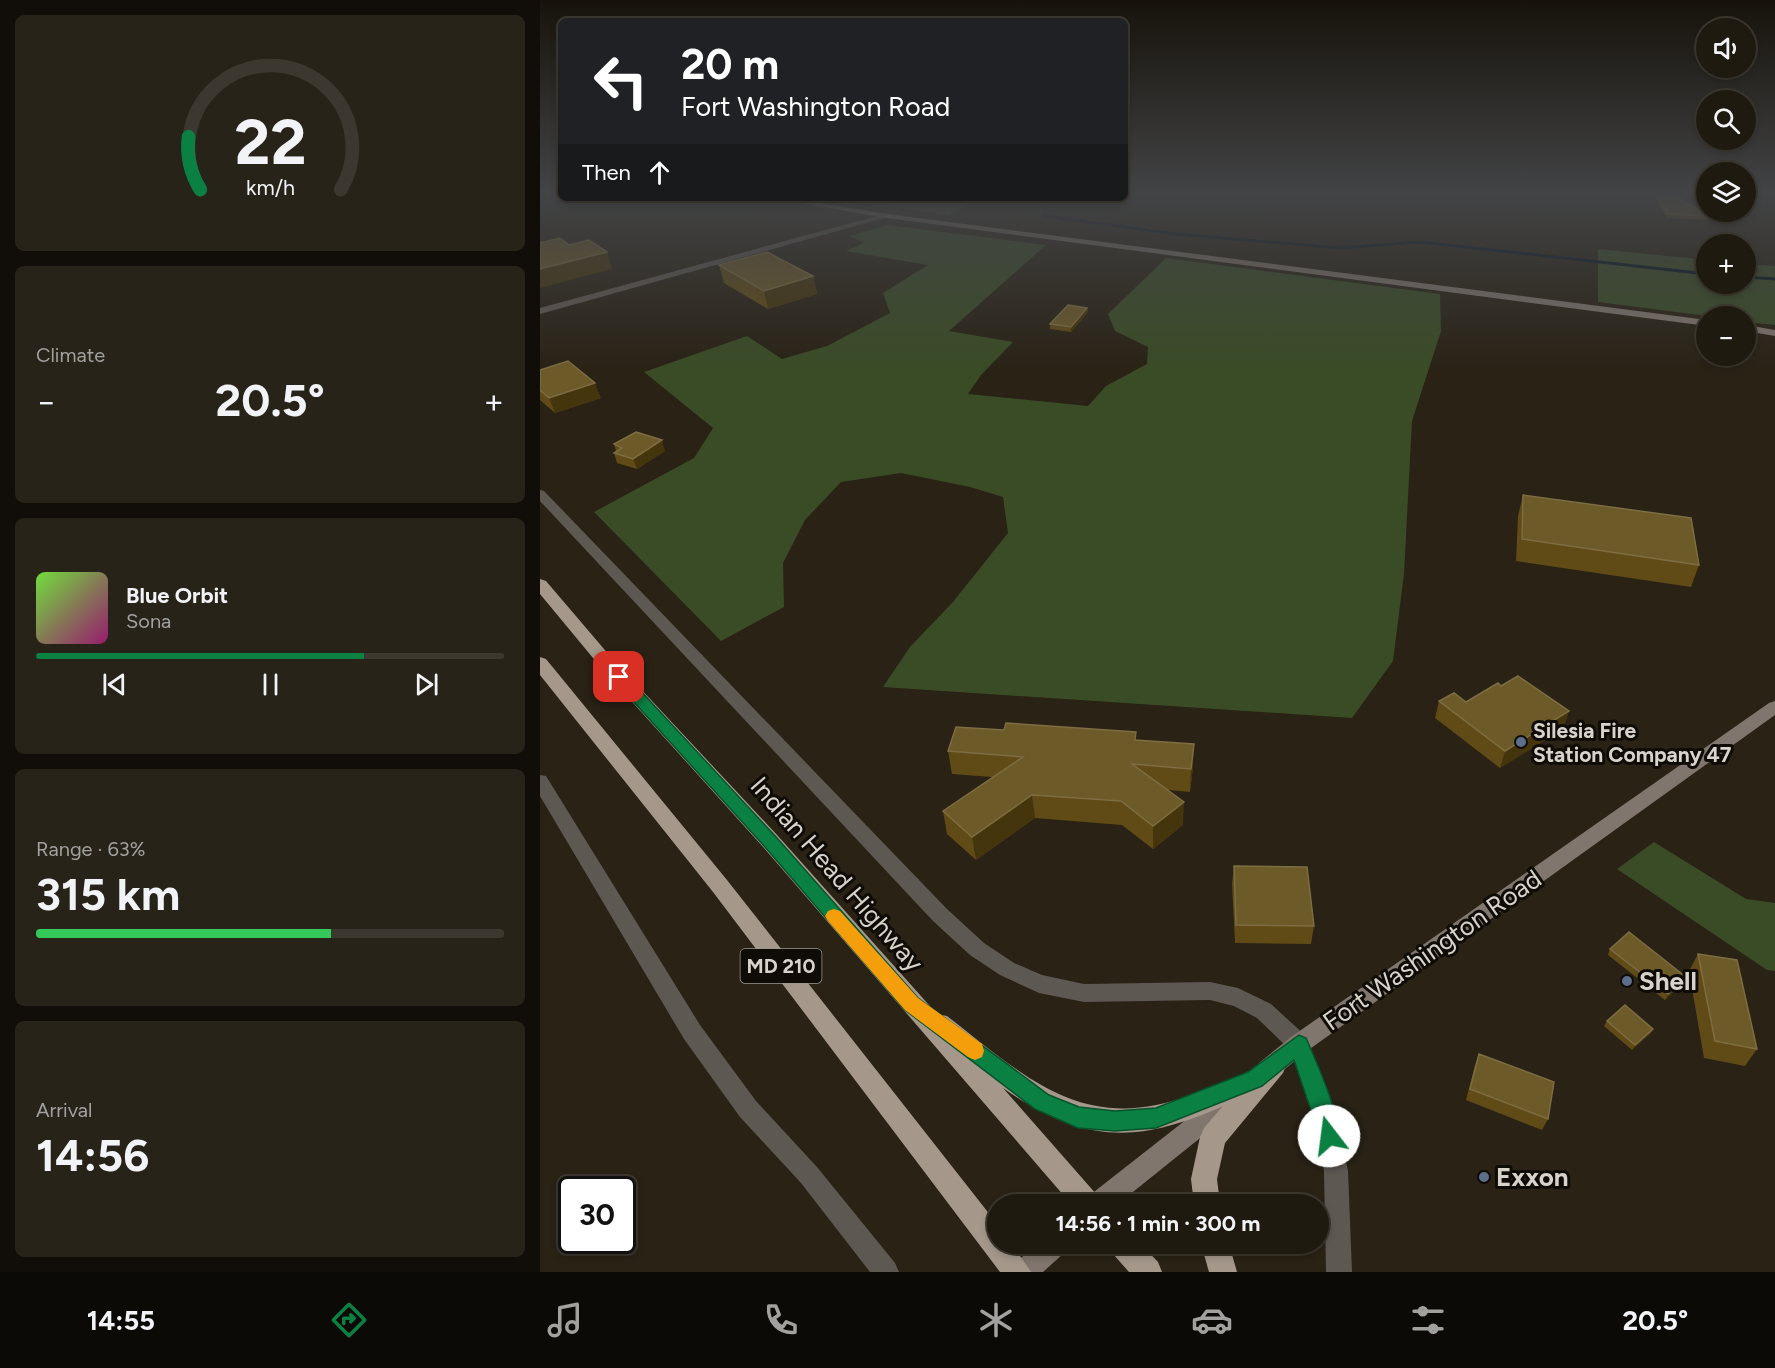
<!DOCTYPE html>
<meta charset="utf-8">
<style>
body{margin:0;font-family:Figtree,sans-serif;background:#272319;color:#f1f3f6;height:100vh;display:flex;flex-direction:column;font-size:22px;white-space:nowrap}
*{box-sizing:border-box;margin:0}
p{font-size:20px;color:#a1a19f}
.icon{flex:none;width:33px;height:33px;fill:none;stroke:currentColor;stroke-width:2;stroke-linecap:round;stroke-linejoin:round}
.map{position:relative;flex:1;overflow:hidden}
.drawer{display:flex;flex-direction:column;gap:15px;padding:15px;background:#110e09;width:540px}
.drawer>*{flex:none}
.hud{position:absolute;left:18px;top:18px;width:570px;height:183px;border-radius:9px;box-shadow:0 3px 9px #0003,0 0 0 2px #3c3830;background:#202124;color:#fff;overflow:hidden}
.tools{position:absolute;left:1156px;top:18px;display:grid;gap:12px}
.tools a{display:grid;place-items:center;width:60px;height:60px;border-radius:50%;background:#1f1a10;box-shadow:0 3px 9px #0003,0 0 0 2px #3c3830;font-size:30px}
.speed{position:absolute;left:18px;top:1176px;display:flex;gap:12px;font-size:30px;font-weight:700;text-align:center}
.speed>*{display:grid;place-content:center;width:78px;height:78px;border-radius:50%;background:#1f1a10;box-shadow:0 3px 9px #0003,0 0 0 2px #3c3830;line-height:1}
.speed .limit{border:3px solid #111;border-radius:9px;background:#fff;color:#111}
.pin{position:absolute;display:grid;place-items:center;width:51px;height:51px;color:#fff;margin:-26px;border-radius:12px;box-shadow:0 3px 9px #0006}
.me{position:absolute;width:66px;margin:-33px;rotate:345deg;stroke-linejoin:round;filter:drop-shadow(0 0 4px #0008)}
.turn{display:flex;align-items:center;gap:21px;height:126px;padding:0 24px;font-size:27px}
.turn .icon{width:78px;height:78px;stroke-width:2.5}
.turn b{display:block;font-size:42px;line-height:51px}
.then{display:flex;align-items:center;height:57px;padding:0 24px;background:#0003;gap:12px;font-size:22px}
.big{font-size:45px;font-weight:700;line-height:1.1}
.drawer .tile{flex:1;display:flex;flex-direction:column;justify-content:center;gap:9px;min-width:0;padding:0 21px;border-radius:9px;background:#272319}
.drawer .dial{align-items:center;gap:0}
.dial svg{height:156px;overflow:visible;fill:none;stroke:#3c3830;stroke-width:7;stroke-linecap:round;text-anchor:middle}
.dial text{fill:#f1f3f6;stroke:none}
.song{display:flex;align-items:center;gap:18px}
.cover{width:72px;height:72px;border-radius:9px;background:linear-gradient(135deg,hsl(100 70% 55%),hsl(320 70% 35%))}
.played{height:6px;border-radius:3px;background:linear-gradient(90deg,#0b8043 70%,#3c3830 70%)}
.keys{display:flex;justify-content:space-around;direction:ltr}
.heat{display:flex;justify-content:space-between;align-items:center;font-size:33px;direction:ltr}
.charge{height:9px;border-radius:4px;background:linear-gradient(90deg,#34c759 63%,#3c3830 0)}
.trip{position:absolute;left:447px;top:1194px;width:342px;height:60px;border-radius:30px;background:#1f1a10;box-shadow:0 3px 9px #0003,0 0 0 2px #3c3830;font-weight:700;line-height:60px;text-align:center}
.menu{display:flex;height:96px;justify-content:space-around;align-items:center;background:#0c0a06;color:#a1a19f}
.menu .icon{width:42px;height:42px}
.menu .on{color:#0b8043}
.menu b{font-size:27px;color:#f1f3f6}
main{display:flex;flex:1;min-height:0}
.map>svg:first-child{display:block}
.green{fill:#3a4c26}
.lines{fill:none;stroke-linecap:round;stroke-linejoin:round}
.stream{stroke:#001324;stroke-width:3}
.minor{fill:#5e5853;fill-rule:evenodd}
.tertiary{fill:#5e5853;fill-rule:evenodd}
.secondary{fill:#80766e;fill-rule:evenodd}
.trunk{fill:#a5988b;fill-rule:evenodd}
.wall{fill:#604b16}
.shaded-wall{fill:#45350d}
.building{fill:#6d5a29;stroke:#7d6d42;stroke-width:1.5}
.route{fill:#0b8043;stroke:#07532c;stroke-width:1.5}
.slow{fill:#f59e0b}
.service-dot{fill:#5c6f8a;stroke:#0f0c07;stroke-width:2}
.labels{text-anchor:middle;dominant-baseline:central;stroke-width:6;stroke-linejoin:round;paint-order:stroke}
.shield{fill:#0f0c07;stroke:#9b9790;stroke-width:1.5}
.shield-label{font-size:20px;font-weight:bold;fill:#d7d3ca}
.poi-label{font-size:21px;font-weight:bold;fill:#d7d3ca;stroke:#0f0c07;text-anchor:start}
.near-street-label{font-size:26px;fill:#d7d3ca;stroke:#0f0c07}
.near-poi-label{font-size:26px;font-weight:bold;fill:#d7d3ca;stroke:#0f0c07;text-anchor:start}
</style>
<main>
<section class="drawer">
<div class="tile dial"><svg viewBox="0 0 100 80">
<path d="M14 69A42 42 0 1 1 86 69"/>
<path d="M14 69A42 42 0 0 1 8 42" stroke="#0b8043"/>
<text x="50" y="56" font-size="32" font-weight="700">22</text>
<text x="50" y="72" font-size="11">km/h</text>
</svg></div>
<div class="tile"><p>Climate</p>
<div class="heat"><a>−</a><b class="big">20.5°</b><a>+</a></div>
</div>
<div class="tile">
<div class="song"><i class="cover"></i><div><b>Blue Orbit</b><p>Sona</p></div></div>
<div class="played"></div>
<div class="keys"><svg class="icon" aria-label="previous" viewBox="0 0 24 24"><path d="M18 5L8 12l10 7zM5 5v14"/></svg><svg class="icon" aria-label="pause" viewBox="0 0 24 24"><path d="M8 5v14M16 5v14"/></svg><svg class="icon" aria-label="next" viewBox="0 0 24 24"><path d="M6 5l10 7-10 7zM19 5v14"/></svg></div>
</div>
<div class="tile"><p>Range · 63%</p><b class="big">315 km</b><div class="charge"></div></div>
<div class="tile"><p>Arrival</p><b class="big">14:56</b></div>
</section>
<div class="map">
<svg width="1235" height="1272" viewBox="0 0 1235 1272">
<rect width="100%" height="100%" fill="#292215"/>
<path class="green" d="M288 198H425L429 202 409 215Z
M348 225 506 245 409 331 473 342 441 375 428 394 548 406 566 386 607 364 608 347 575 331 568 314 626 258 900 294 901 331 872 421 864 574 853 661 812 718 343 687 370 647 413 602 468 533 463 497 430 487 361 473 301 482 265 520 243 563 244 607 181 641 54 512 154 458 173 428 104 372 207 336 242 359 287 346 350 313 343 293 388 265 306 251 324 243 309 236Z
M1058 249 1167 260V284H1206V264L1235 266V325L1206 322V316H1167L1058 302Z
M1114 842 1206 899 1235 903V971L1227 970 1077 869Z"/>
<g class="lines">
<path class="stream" d="M506 198 505 216 636 234 801 248 880 242 1167 274
M1206 277 1235 279"/>
<path class="minor" d="M344 214 351 216 0 314V308Z
M0 490 4 491 407 909 444 943 474 963 502 975 544 984 670 982 698 988 731 1004 767 1037 797 1118 808 1171 812 1272H786L784 1171 775 1118 750 1050 717 1018 694 1006 670 1000 544 1002 499 993 460 975 430 955 393 921 0 501Z"/>
<path class="tertiary" d="M0 775 6 776 160 1025 216 1101 277 1167 355 1263 359 1272H330L261 1183 200 1117 144 1039 0 796Z"/>
<path class="secondary" d="M230 198H249L347 214 1167 320V326L347 218Z
M1206 325 1235 330V336L1206 331Z
M1235 701V715L767 1051 735 1077 727 1080 719 1077 716 1070 719 1063 751 1037 1229 703Z
M697 1083 705 1086 708 1094 705 1102 578 1204H547L550 1195 689 1086Z
M497 1244H527L524 1253 503 1272H471L475 1263Z"/>
<path class="trunk" d="M0 579 6 581 70 656 238 836 397 1014 407 1016C488 1079 545 1136 653 1094 670 1088 702 1076 716 1067 724 1063 725 1057 734 1054L743 1057 746 1065 743 1073 685 1143 677 1179 680 1204H654L651 1179 660 1137 664 1128 683 1106C596 1145 542 1143 463 1088L557 1195 561 1204H531L224 848 58 664 0 594Z
M0 657 6 659 187 880 458 1225V1244H472L491 1272H460L173 892 0 675Z
M569 1244H601L618 1262 622 1272H589L573 1254Z
M661 1244H689L697 1272H669Z"/>
</g>
<path class="wall" d="M1117 197 1169 216 1168 220 1127 218 1116 201Z
M179 265 273 276 277 294 228 309 184 283Z
M547 308 548 312 531 332 510 329V324Z
M0 370 61 398 15 413 0 400Z
M74 444 125 451 97 469 77 463 74 453 76 451Z
M983 495 1159 565 1151 587 976 561 978 516Z
M961 686 1029 711 1023 729 960 768 895 718 899 701 926 702Z
M596 740 653 767 650 792 628 790 643 825 613 849 582 825 495 818 436 860 407 834 403 811 452 777 412 774 408 751Z
M694 866 774 926 771 944 695 943 692 884Z
M1070 949 1146 977 1143 982 1125 1000 1068 955Z
M1158 954 1217 1049 1205 1066 1164 1058 1149 971Z
M1067 1021 1113 1029 1110 1034 1092 1050 1064 1026Z
M939 1054 1008 1119 1002 1130 926 1100 935 1065Z"/>
<path class="shaded-wall" d="M67 252 72 269 0 288V269Z
M273 276 277 294 228 309 224 291Z
M547 308 548 312 531 332V327Z
M55 383 61 398 15 413 9 398Z
M122 440 125 451 97 469 93 459Z
M1029 711 1023 729 960 768 965 751Z
M654 744 653 767 650 792 651 769Z
M492 795 495 818 436 860 432 837Z
M644 802 643 825 613 849V826Z
M1146 977 1143 982 1125 1000 1128 994Z
M1113 1029 1110 1034 1092 1050 1095 1045Z"/>
<path class="building" d="M1134 195 1169 216 1128 214 1117 197Z
M20 238 29 245 49 240 67 252 0 269V243Z
M227 252 273 276 224 291 179 265Z
M528 305 547 308 531 327 510 324Z
M28 361 55 383 9 398 0 390V370Z
M96 432 122 440 93 459 74 453 82 448 74 444Z
M983 495 1151 518 1159 565 982 539Z
M978 676 1029 711 965 751 899 701 914 693 926 702 958 683 961 686Z
M466 723 596 732 595 740 654 744 651 769 592 764 644 802 613 826 581 801 492 795 432 837 403 811 483 757 408 751 416 727 464 730Z
M694 866 767 867 774 926 696 925Z
M1089 932 1146 977 1128 994 1070 949Z
M1158 954 1197 960 1217 1049 1175 1041Z
M1085 1005 1113 1029 1095 1045 1067 1021Z
M939 1054 1014 1082 1008 1119 930 1089Z"/>
<linearGradient id="sky" x2="0" y2="1"><stop stop-color="#17130c"/><stop offset="0.52" stop-color="#434446"/><stop offset="1" stop-color="#434446" stop-opacity="0"/></linearGradient>
<rect width="1235" height="371" fill="url(#sky)"/>
<path class="route" d="M79 672 84 673 237 838 378 998 509 1095 539 1107 575 1111 616 1108 708 1072 759 1035 766 1038C775 1059 805 1124 797 1143L789 1146 782 1143 754 1060 722 1086 616 1128 575 1131 538 1128 495 1109 365 1010 225 847 74 680 72 677Z"/>
<path class="slow" d="M294 909 300 911 378 998 442 1044 444 1051 442 1057 435 1060 428 1057 365 1010 288 921 285 916 288 911Z"/>
<g class="service-dot">
<circle cx="981" cy="742" r="6"/>
<circle cx="1087" cy="981" r="6"/>
<circle cx="944" cy="1177" r="6"/>
</g>
<g class="labels">
<rect class="shield" x="200.5" y="949" width="81" height="34" rx="4.5"/>
<g class="shield-label">
<text x="241" y="966">MD 210</text>
</g>
<g class="poi-label">
<text x="993" y="730">Silesia Fire<tspan x="993" dy="24">Station Company 47</tspan></text>
</g>
<g class="near-street-label">
<text transform="translate(297 874) rotate(49)">Indian Head Highway</text>
<text transform="translate(892 950) rotate(-35)">Fort Washington Road</text>
</g>
<g class="near-poi-label">
<text x="1099" y="981">Shell</text>
<text x="956" y="1177">Exxon</text>
</g>
</g>
</svg>
<div class="tools">
<a><svg class="icon" aria-label="sound" viewBox="0 0 24 24"><path d="M4 9h4l5-4v14l-5-4H4zM17 9q2 3 0 6"/></svg></a>
<a><svg class="icon" aria-label="search" viewBox="0 0 24 24"><circle cx="10" cy="10" r="6"/><path d="M15 15l6 6"/></svg></a>
<a><svg class="icon" aria-label="layers" viewBox="0 0 24 24"><path d="M12 4l9 5-9 5-9-5zM3 14l9 5 9-5"/></svg></a>
<a>+</a>
<a>−</a>
</div>
<div class="speed"><div class="limit">30</div></div>
<div class="pin" style="left:79px;top:677px;background:#d93025"><svg class="icon" aria-label="arrive" viewBox="0 0 24 24"><path d="M6 21V4h12l-3 4 3 4H6"/></svg></div>
<svg class="me" style="left:789px;top:1136px" viewBox="-20 -20 40 40"><circle r="19" fill="#fff"/><path d="M0-13L10 11 0 6-10 11z" fill="#0b8043"/></svg>
<div class="trip">14:56 · 1 min · 300 m</div>
<div class="hud">
<div class="turn"><svg class="icon" aria-label="left" viewBox="0 0 24 24"><path d="M17 20v-9H6M10 6l-5 5 5 5"/></svg><div><b>20 m</b>Fort Washington Road</div></div>
<div class="then">Then<svg class="icon" aria-label="ahead" viewBox="0 0 24 24"><path d="M12 20V5M6 11l6-6 6 6"/></svg></div>
</div>
</div>
</main>
<nav class="menu">
<b>14:55</b>
<svg class="icon on" aria-label="directions" viewBox="0 0 24 24"><path d="M12 3l9 9-9 9-9-9zM9 14v-3h6M13 9l2 2-2 2"/></svg>
<svg class="icon" aria-label="music" viewBox="0 0 24 24"><path d="M9 18V5l10-2v13"/><circle cx="6" cy="18" r="3"/><circle cx="16" cy="16" r="3"/></svg>
<svg class="icon" aria-label="phone" viewBox="0 0 24 24"><path d="M5 4h4l2 5-3 2q2 4 5 5l2-3 5 2v4C11 20 4 13 5 4z"/></svg>
<svg class="icon" aria-label="climate" viewBox="0 0 24 24"><path d="M12 3v18M4 7l16 10M4 17L20 7"/></svg>
<svg class="icon" aria-label="car" viewBox="0 0 24 24"><path d="M5 17H2v-5l4-1 3-4h7l3 4 3 1v5h-3M9 17h6M6 11h13"/><circle cx="7" cy="17" r="2"/><circle cx="17" cy="17" r="2"/></svg>
<svg class="icon" aria-label="filters" viewBox="0 0 24 24"><path d="M4 7h16M4 17h16"/><circle cx="9" cy="7" r="2"/><circle cx="15" cy="17" r="2"/></svg>
<b>20.5°</b>
</nav>
